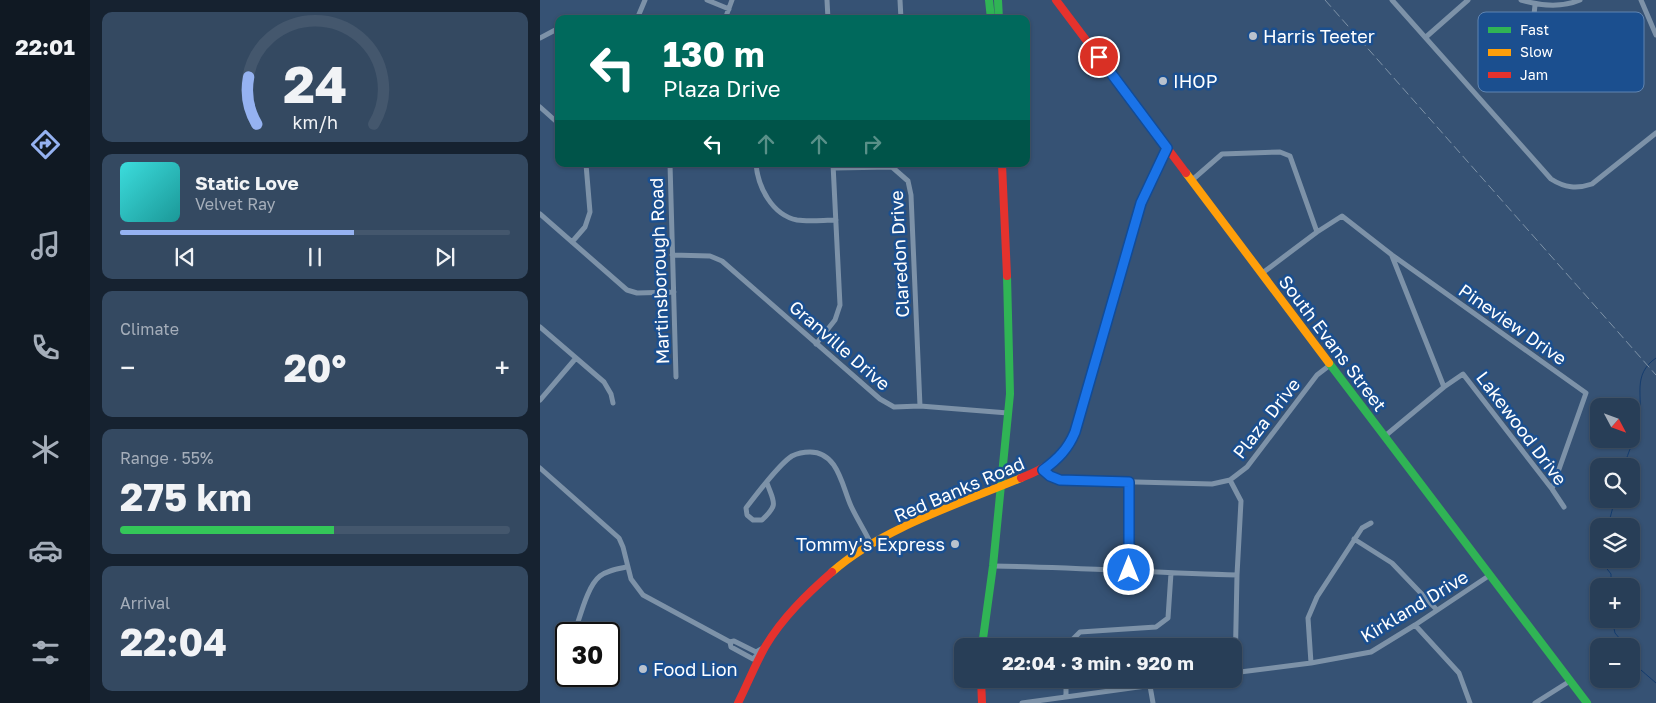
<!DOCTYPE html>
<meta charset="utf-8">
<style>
body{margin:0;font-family:"Golos Text",sans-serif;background:#344961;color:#f1f3f6;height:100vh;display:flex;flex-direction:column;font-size:19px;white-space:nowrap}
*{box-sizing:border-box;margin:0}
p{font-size:16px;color:#a5aeba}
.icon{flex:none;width:28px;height:28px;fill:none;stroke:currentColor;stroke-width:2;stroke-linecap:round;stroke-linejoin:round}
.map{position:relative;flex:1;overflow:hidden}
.details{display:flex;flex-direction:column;gap:12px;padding:12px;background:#162230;width:450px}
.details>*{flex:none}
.banner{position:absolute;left:15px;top:15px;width:475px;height:152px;border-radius:10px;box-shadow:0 1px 4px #0004,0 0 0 1px #44576d;background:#00695c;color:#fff;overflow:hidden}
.needle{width:32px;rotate:131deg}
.tools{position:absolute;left:1050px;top:398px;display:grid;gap:10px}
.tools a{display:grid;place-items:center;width:50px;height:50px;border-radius:10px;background:#283e57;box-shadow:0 1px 4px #0004,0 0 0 1px #44576d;font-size:25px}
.speed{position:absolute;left:15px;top:622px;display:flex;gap:10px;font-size:25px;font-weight:700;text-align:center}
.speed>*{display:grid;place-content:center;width:65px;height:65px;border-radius:50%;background:#283e57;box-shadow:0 1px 4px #0004,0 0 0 1px #44576d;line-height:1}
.speed .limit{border:2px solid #111;border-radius:8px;background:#fff;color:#111}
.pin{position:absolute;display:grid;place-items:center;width:42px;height:42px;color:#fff;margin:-21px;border:2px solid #fff;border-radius:50%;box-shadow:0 1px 5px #0007}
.me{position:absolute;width:55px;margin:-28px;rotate:0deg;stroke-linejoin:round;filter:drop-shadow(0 0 4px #0008)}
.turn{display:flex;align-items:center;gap:18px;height:105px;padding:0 25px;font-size:22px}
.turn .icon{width:65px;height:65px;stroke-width:2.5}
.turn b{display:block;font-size:35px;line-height:42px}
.lanes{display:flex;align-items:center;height:48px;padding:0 25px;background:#0003;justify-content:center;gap:25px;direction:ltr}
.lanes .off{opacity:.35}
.big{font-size:38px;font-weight:700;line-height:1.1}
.details .tile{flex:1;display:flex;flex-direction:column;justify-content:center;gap:8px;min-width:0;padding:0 18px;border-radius:10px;background:#344961}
.details .dial{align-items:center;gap:0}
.dial svg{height:130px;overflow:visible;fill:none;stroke:#44576d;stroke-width:7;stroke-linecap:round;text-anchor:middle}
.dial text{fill:#f1f3f6;stroke:none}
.song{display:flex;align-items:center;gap:15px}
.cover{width:60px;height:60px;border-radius:8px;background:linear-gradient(135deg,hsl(180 70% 55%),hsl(180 70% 35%))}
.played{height:5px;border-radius:2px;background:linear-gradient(90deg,#95b2f1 60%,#44576d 60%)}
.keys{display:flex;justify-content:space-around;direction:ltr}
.heat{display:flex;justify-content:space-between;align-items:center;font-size:28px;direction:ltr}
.charge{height:8px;border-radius:4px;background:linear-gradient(90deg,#34c759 55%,#44576d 0)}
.trip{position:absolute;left:414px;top:638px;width:288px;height:50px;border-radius:10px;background:#283e57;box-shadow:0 1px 4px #0004,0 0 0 1px #44576d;font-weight:700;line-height:50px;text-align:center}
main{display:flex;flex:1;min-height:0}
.tab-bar{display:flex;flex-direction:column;width:90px;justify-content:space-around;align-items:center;background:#101923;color:#a5aeba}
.tab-bar .icon{width:35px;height:35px}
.tab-bar .active{color:#95b2f1}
.tab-bar b{font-size:22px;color:#f1f3f6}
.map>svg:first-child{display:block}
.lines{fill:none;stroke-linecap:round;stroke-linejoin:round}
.stream{stroke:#153c6e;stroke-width:1}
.street{stroke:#7d92a8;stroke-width:5}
.fast{stroke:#30b455;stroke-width:8}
.slow{stroke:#ff9f0a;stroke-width:8}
.jam{stroke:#e5322d;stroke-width:8}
.rail{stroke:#7e92a7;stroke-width:1;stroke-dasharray:9 4;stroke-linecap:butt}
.route-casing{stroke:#114b97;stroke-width:12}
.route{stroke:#1a73e8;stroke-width:9}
.poi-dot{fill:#b9c2ce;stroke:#1b4f8f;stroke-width:2}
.labels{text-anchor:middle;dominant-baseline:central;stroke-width:5;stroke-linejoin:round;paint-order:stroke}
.poi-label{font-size:18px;fill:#fff;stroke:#1b4f8f;text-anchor:start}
.street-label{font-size:18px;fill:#fff;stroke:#1b4f8f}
.key{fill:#1b4f8f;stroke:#5f84b1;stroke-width:1}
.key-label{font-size:14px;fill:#fff}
</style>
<main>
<nav class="tab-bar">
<b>22:01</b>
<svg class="icon active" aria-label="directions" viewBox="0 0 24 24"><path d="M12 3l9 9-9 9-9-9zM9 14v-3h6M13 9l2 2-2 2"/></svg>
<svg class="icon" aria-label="music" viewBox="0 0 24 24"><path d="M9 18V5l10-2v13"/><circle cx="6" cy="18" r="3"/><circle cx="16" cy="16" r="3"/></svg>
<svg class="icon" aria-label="phone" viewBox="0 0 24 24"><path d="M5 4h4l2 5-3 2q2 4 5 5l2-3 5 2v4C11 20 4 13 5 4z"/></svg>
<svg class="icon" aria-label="climate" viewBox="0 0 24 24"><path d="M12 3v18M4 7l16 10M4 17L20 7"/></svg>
<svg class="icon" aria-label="car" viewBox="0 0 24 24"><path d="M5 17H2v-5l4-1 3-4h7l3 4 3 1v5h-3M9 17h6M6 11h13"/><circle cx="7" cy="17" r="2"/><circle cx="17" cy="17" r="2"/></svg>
<svg class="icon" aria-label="filters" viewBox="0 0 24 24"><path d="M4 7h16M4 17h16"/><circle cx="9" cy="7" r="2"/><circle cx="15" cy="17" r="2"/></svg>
</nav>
<section class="details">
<div class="tile dial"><svg viewBox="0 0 100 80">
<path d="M14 69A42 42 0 1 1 86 69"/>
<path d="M14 69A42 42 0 0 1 9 40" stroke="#95b2f1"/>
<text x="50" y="56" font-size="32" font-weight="700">24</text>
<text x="50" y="72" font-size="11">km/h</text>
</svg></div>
<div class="tile">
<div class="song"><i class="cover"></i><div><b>Static Love</b><p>Velvet Ray</p></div></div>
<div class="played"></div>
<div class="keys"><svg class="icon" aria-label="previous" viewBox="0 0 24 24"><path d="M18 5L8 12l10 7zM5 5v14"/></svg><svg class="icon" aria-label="pause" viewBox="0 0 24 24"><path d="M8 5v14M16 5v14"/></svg><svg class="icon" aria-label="next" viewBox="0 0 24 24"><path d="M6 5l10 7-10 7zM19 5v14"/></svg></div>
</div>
<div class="tile"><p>Climate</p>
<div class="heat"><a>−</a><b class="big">20°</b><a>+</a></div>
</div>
<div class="tile"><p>Range · 55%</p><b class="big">275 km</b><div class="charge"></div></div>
<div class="tile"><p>Arrival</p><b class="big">22:04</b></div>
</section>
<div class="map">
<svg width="1116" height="703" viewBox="0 0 1116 703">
<rect width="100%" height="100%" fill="#365274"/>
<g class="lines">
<path class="stream" d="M1084 466C1088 452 1096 437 1099 422 1104 397 1091 375 1116 358
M1068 526 1075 499
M1065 559 1064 565 1071 574V583L1066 586
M1072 619 1075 633 1086 646
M1091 658 1094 664 1116 683"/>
<path class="street" d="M167 0 189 9
M287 0 288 19
M360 0 361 19
M852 0 1011 179C1025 188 1037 189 1052 184L1116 133
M981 0C1001 6 1021 8 1040 0
M1101 0 1116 35
M97 19 105 0
M185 19 192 0
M886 37 928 0
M0 38 19 28
M991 44 995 5
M0 107 19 124
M130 164 136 377
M216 164C218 187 232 215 257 220 269 222 284 220 296 220
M294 168 352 167 368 181 371 195 380 406
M651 181 682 154 740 152 750 156 777 232
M0 214 87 290 97 293 134 292
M32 242 45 227 50 212 46 164
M132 255 170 256 182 261 340 399 354 407 380 406 468 413
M852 256 904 387
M721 274 777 232 802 216 852 255 1046 393 1012 489
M0 327 64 382 71 394 73 403
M276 344 295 320 300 305 293 164
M0 400 36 358
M845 436 904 387 923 374 1012 489 1024 507
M0 468 79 538 83 547 91 579 103 595 190 642 194 641 216 652 225 647
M503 469 510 476 520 480 672 484 690 480 707 467 777 375 790 365
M690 480 701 501 697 575 695 673
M227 483C234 503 239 504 222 520H213L207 515 206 508C216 495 239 464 252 456 258 453 264 452 270 452 298 452 302 486 311 506 317 519 325 531 331 544
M814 539 852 563 897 610
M453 566C535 567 616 573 697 575
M589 570V482
M875 625 919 673 930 703
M34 634C40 618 47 586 60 576 68 570 77 569 87 567
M190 642 191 647 213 659 221 651
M528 646 529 643 540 632 616 627 628 618 631 573
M771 663 768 618 777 597 822 528 831 523
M692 673 771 663 831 652 875 625 950 575
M526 679V697
M610 686 613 703
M482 703 657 679
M995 703 1030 681"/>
<path class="fast" d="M449 0 451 19
M458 0 459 19
M789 363 1047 703
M442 646 453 566 470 394 467 276"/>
<path class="slow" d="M646 173 789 363
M292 572C340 529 421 503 481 478"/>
<path class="jam" d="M516 0 646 173
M462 164 467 276
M481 478C509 467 522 458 535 430L601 203 627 149
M441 679 442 703
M198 703C207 685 215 665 225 647 242 618 267 594 292 572"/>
<path class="rail" d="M785 0 1116 375"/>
</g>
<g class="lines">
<defs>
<path id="route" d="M559 57 627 148 601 203 535 432C528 449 518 459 503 470L510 476 520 480 589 482V570"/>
</defs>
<use href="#route" class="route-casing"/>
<use href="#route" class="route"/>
</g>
<g class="poi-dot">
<circle cx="713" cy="36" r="5"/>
<circle cx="623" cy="81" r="5"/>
<circle cx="415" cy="544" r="5"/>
<circle cx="103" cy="669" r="5"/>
</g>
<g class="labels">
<g class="poi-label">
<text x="723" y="36">Harris Teeter</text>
<text x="633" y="81">IHOP</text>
<text x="405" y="544" text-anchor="end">Tommy's Express</text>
<text x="113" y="669">Food Lion</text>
</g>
<g class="street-label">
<text transform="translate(359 254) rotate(-93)">Claredon Drive</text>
<text transform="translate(119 271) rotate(-92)">Martinsborough Road</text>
<text transform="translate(973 324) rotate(35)">Pineview Drive</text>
<text transform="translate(793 343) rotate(53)">South Evans Street</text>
<text transform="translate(300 345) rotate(41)">Granville Drive</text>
<text transform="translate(726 418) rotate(-52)">Plaza Drive</text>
<text transform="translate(982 428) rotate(53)">Lakewood Drive</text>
<text transform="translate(419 489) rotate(-23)">Red Banks Road</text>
<text transform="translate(874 606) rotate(-31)">Kirkland Drive</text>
</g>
</g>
<rect x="938" y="12" width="166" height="80" rx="8" class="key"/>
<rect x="948" y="27" width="23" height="6" fill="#30b455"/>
<rect x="948" y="49" width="23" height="7" fill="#ff9f0a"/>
<rect x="948" y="72" width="23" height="6" fill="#e5322d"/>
<g class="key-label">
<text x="980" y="35">Fast</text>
<text x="980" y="57">Slow</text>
<text x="980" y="80">Jam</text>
</g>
</svg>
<div class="tools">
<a><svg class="needle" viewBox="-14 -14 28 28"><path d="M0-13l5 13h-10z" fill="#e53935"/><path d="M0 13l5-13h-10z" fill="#a5aeba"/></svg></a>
<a><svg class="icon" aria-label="search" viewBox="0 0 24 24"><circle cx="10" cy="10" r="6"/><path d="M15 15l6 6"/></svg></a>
<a><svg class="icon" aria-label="layers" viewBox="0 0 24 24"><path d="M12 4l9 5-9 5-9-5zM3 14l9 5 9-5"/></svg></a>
<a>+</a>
<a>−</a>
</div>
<div class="speed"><div class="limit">30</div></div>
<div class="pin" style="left:559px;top:57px;background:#d93025"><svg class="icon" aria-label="arrive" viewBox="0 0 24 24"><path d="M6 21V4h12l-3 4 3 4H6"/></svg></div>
<svg class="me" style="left:589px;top:570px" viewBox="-20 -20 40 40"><circle r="17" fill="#1a73e8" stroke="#fff" stroke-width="3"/><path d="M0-11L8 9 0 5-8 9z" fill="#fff"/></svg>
<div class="trip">22:04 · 3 min · 920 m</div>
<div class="banner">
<div class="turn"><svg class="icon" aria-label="left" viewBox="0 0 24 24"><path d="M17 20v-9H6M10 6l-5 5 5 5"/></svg><div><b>130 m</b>Plaza Drive</div></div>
<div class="lanes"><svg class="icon" aria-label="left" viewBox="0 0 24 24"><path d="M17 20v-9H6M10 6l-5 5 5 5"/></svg><svg class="icon off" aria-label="ahead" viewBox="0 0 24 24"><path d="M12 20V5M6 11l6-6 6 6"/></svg><svg class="icon off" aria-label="ahead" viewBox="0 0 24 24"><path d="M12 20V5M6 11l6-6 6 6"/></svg><svg class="icon off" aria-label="right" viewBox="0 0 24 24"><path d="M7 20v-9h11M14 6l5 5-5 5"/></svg></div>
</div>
</div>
</main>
